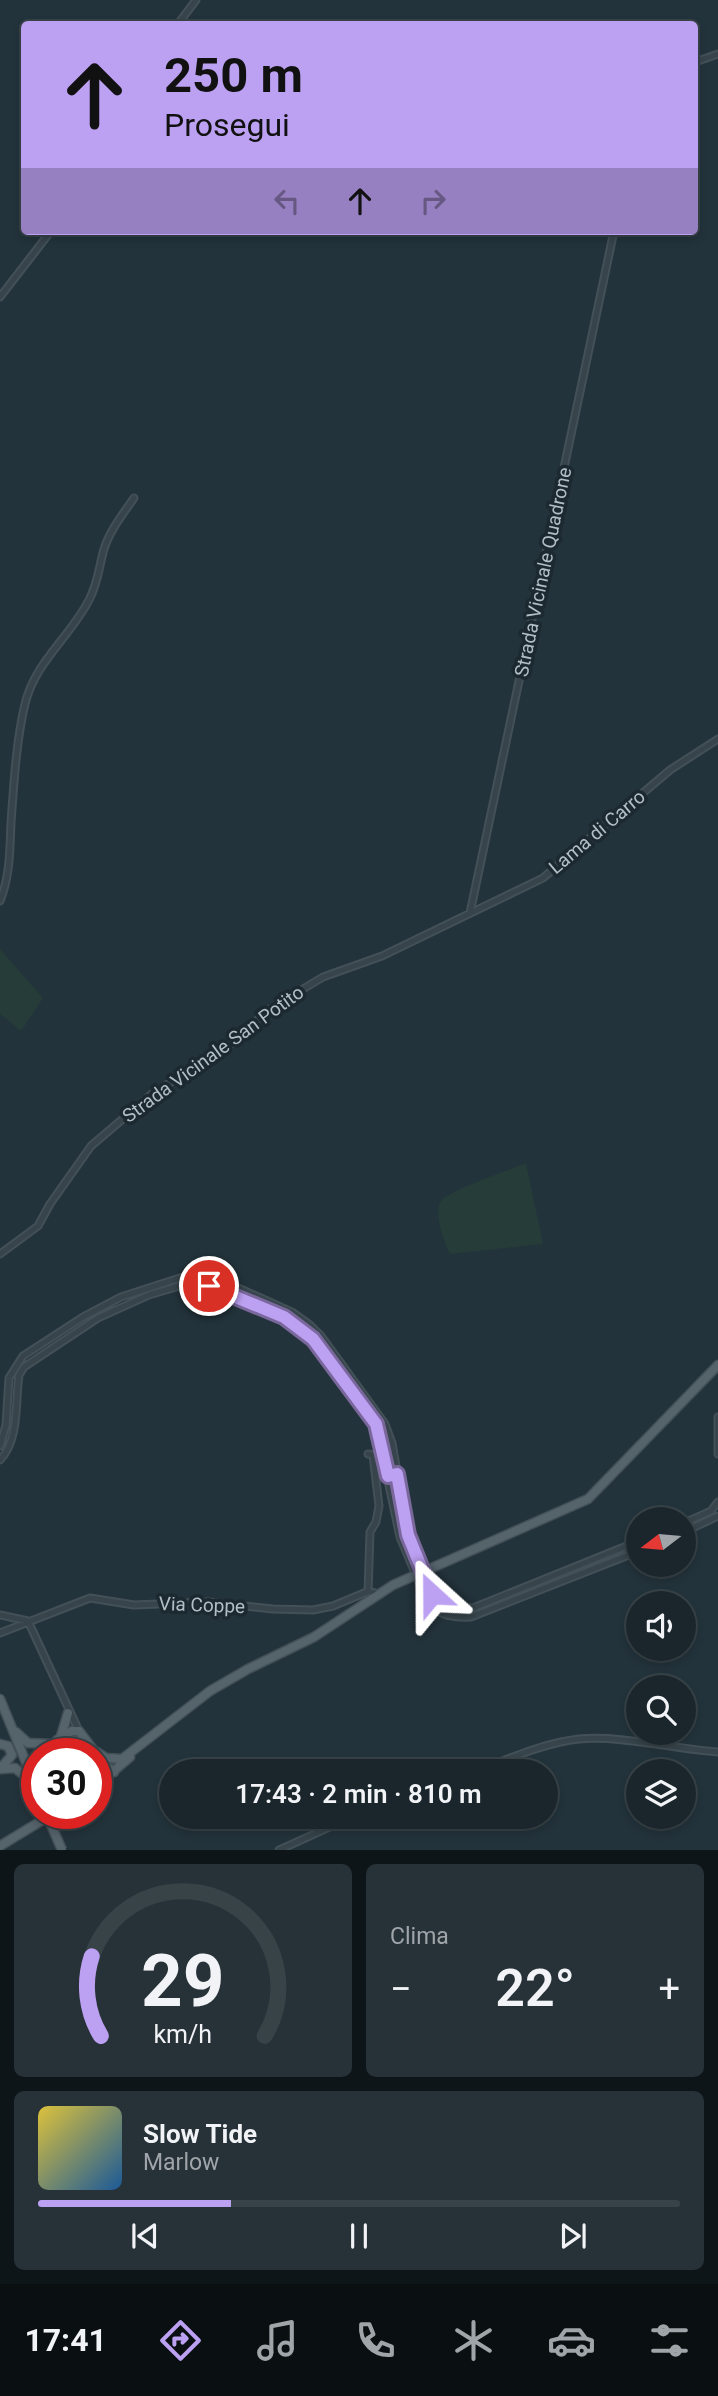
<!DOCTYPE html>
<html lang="it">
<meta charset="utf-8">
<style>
body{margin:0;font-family:Roboto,sans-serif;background:#273238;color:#f1f3f6;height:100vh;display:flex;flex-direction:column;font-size:26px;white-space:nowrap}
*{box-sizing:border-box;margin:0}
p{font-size:23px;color:#9fa5a9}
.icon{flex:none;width:38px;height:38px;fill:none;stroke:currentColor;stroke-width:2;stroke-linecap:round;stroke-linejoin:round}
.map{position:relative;height:1850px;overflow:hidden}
.side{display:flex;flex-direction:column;gap:14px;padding:14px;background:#0e1518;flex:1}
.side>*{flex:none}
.banner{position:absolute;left:21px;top:21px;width:677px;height:214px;border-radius:7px;box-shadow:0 4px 10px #0003,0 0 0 2px #384348;background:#bca0f2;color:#111;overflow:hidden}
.needle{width:46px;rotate:254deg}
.controls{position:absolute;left:626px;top:1507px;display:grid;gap:14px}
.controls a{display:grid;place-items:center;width:70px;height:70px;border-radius:50%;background:#1a262c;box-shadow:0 4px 10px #0003,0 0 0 2px #384348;font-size:35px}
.speed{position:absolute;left:21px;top:1738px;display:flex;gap:14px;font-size:35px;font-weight:700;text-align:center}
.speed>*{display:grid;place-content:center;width:91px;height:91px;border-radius:50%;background:#1a262c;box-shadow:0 4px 10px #0003,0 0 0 2px #384348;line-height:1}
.speed .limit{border:10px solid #d22;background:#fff;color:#111}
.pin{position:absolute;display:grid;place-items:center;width:60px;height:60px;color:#fff;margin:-30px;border:4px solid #fff;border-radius:50%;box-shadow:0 2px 7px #0007}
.me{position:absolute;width:77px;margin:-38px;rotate:336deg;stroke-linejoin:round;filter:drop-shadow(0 0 5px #0008)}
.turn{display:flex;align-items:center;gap:24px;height:147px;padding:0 28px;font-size:32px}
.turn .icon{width:91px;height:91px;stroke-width:2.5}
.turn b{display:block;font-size:49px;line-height:60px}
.lanes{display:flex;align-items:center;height:66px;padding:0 28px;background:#0003;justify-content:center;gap:35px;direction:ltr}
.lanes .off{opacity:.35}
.big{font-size:52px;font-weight:600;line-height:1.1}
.side .tile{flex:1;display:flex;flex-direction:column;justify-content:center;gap:10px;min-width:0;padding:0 24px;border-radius:10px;background:#273238}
.side .dial{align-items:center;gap:0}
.dial svg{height:182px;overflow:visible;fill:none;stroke:#384348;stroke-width:7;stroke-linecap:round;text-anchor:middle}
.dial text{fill:#f1f3f6;stroke:none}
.song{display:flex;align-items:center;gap:21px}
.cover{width:84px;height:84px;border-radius:10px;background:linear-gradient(135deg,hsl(50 70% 55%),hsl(210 70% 35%))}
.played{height:7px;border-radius:4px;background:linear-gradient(90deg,#bca0f2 30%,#384348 30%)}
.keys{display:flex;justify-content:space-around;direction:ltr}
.heat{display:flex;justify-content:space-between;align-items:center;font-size:38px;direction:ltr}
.side .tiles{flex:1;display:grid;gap:14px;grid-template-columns:1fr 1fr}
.tile:last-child{grid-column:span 2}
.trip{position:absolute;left:159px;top:1759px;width:399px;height:70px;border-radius:35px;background:#1a262c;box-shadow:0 4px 10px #0003,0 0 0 2px #384348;font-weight:600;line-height:70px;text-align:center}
.menu{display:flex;height:112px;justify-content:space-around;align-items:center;background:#0a0f12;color:#9fa5a9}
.menu .icon{width:49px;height:49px}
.menu .on{color:#bca0f2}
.menu b{font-size:32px;color:#f1f3f6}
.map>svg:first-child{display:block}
.green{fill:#253c39}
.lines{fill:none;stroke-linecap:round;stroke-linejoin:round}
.stream{stroke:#162c38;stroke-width:2}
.minor-casing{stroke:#435057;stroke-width:9}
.major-casing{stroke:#435057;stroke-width:11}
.minor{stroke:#37444b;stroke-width:5}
.major{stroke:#55636b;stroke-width:8}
.major-bridge-casing{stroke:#435057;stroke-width:11;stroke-linecap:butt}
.major-bridge{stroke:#55636b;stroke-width:8}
.route-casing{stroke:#7a689d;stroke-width:18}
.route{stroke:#bca0f2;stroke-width:12}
.labels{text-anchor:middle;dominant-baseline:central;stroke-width:7;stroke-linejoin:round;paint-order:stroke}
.street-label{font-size:19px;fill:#b2bfc7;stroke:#1c2930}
</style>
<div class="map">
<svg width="718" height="1850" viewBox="0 0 718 1850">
<rect width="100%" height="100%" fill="#23333b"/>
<path class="green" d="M0 949 43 998 21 1031 0 1014Z
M526 1163 543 1244 450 1254C444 1243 433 1211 441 1201 449 1190 510 1170 526 1163Z"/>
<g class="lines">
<path class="stream" d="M23 1361C64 1331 107 1307 155 1290 168 1286 182 1279 196 1279 227 1280 286 1309 308 1329 337 1355 358 1392 380 1423L384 1432 402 1530 418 1571
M0 1453 8 1437 14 1374
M684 1527 713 1515 718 1510
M420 1576C433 1602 435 1613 467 1613L639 1546"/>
<defs>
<path id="minor" d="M178 24 196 0
M695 62 718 54
M0 297 51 231
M0 901C10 877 10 848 11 822 14 783 16 742 25 704 35 662 70 637 89 600 98 583 99 567 104 549 110 530 123 514 134 498
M470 913 614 231
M0 1254 38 1226 50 1204 91 1146 152 1094 233 1043 268 1010 323 977 382 956 543 878 670 770 718 739
M718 1417V1454
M0 1446 6 1425 9 1378 23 1356 83 1317 121 1297 186 1276 216 1278 292 1312 310 1325 321 1336 385 1424 392 1443 408 1535 432 1594 443 1606 473 1608 639 1541
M0 1460C20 1439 15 1401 19 1375L24 1367 98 1318 149 1295 186 1284 209 1286 284 1317 313 1339 376 1424 400 1537 428 1604C441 1616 454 1618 471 1617L639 1551
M684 1523 711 1511 718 1502
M684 1532 718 1516
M368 1592 370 1532 376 1522 379 1506 373 1455 368 1454
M0 1615 28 1621
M28 1621 79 1731
M0 1633 90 1598 134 1605 208 1602 273 1609 313 1610 333 1606 369 1591 378 1594
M476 1771C509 1759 543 1743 579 1739 621 1735 674 1749 718 1752
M279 1850 354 1816"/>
<path id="major" d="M0 1699 37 1789
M79 1731 105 1765 114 1772
M16 1732 28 1743 50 1744
M61 1736 68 1713
M57 1740 72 1731H79
M0 1744 8 1746 12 1755 0 1769
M97 1752 106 1758 122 1759 210 1691 248 1669 314 1637 393 1585 588 1499 718 1365
M40 1754C54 1739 69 1738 88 1743
M0 1769 15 1768 32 1782
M35 1777 37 1760
M96 1786 130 1757
M0 1846 54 1813"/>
</defs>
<use href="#minor" class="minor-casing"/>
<use href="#major" class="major-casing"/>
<use href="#minor" class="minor"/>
<use href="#major" class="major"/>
<defs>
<path id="major-bridge" d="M46 1813 62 1850"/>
</defs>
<use href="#major-bridge" class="major-bridge-casing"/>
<use href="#major-bridge" class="major-bridge"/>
</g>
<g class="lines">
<defs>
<path id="route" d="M209 1286 284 1317 313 1339 376 1424 388 1476 397 1474 408 1535 432 1594"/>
</defs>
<use href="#route" class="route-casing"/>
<use href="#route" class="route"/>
</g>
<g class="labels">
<g class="street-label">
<text transform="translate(543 572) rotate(-78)">Strada Vicinale Quadrone</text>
<text transform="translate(597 832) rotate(-40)">Lama di Carro</text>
<text transform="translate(213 1054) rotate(-36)">Strada Vicinale San Potito</text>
<text transform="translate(202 1605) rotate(2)">Via Coppe</text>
</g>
</g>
</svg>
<div class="controls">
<a><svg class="needle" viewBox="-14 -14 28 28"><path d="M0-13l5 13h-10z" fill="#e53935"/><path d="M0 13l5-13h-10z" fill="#9fa5a9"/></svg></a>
<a><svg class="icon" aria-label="sound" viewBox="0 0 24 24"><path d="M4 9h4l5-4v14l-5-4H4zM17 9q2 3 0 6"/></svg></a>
<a><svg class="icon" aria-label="search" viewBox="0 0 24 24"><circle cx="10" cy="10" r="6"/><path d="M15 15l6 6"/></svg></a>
<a><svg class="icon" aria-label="layers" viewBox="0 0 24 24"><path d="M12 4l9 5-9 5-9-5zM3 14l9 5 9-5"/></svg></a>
</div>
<div class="speed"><div class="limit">30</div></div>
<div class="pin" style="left:209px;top:1286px;background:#d93025"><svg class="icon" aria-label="arrive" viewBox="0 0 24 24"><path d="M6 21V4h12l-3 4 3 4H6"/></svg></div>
<svg class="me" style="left:432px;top:1594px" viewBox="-20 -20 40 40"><path d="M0-17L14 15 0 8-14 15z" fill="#bca0f2" stroke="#fff" stroke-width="4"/></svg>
<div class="trip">17:43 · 2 min · 810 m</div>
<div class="banner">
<div class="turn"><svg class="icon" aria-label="ahead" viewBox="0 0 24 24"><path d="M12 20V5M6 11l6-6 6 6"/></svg><div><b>250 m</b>Prosegui</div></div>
<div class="lanes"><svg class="icon off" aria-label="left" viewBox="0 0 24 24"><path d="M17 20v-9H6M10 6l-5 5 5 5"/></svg><svg class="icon" aria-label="ahead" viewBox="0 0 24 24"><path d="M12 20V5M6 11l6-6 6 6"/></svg><svg class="icon off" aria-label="right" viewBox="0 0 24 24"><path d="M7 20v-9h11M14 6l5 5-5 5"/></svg></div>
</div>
</div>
<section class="side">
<div class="tiles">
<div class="tile dial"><svg viewBox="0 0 100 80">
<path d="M14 69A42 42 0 1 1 86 69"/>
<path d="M14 69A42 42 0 0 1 10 34" stroke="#bca0f2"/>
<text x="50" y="56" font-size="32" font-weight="700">29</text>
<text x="50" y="72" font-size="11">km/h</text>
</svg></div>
<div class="tile"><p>Clima</p>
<div class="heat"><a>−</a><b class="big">22°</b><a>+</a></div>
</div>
<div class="tile">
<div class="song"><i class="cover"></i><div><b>Slow Tide</b><p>Marlow</p></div></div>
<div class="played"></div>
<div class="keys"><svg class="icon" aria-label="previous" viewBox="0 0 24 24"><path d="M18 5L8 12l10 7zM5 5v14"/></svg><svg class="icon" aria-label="pause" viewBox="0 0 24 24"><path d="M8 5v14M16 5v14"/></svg><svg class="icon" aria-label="next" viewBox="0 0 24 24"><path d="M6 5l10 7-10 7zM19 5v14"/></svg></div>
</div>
</div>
</section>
<nav class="menu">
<b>17:41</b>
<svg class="icon on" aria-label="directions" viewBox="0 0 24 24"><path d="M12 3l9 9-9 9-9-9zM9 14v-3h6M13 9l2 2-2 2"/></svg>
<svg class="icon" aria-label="music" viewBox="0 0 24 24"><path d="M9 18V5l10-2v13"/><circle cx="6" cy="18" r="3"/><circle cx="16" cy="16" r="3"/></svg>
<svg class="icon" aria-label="phone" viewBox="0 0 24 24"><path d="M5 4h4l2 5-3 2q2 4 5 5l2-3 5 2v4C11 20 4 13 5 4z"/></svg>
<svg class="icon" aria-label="climate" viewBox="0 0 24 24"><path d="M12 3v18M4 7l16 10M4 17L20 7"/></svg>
<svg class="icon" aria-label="car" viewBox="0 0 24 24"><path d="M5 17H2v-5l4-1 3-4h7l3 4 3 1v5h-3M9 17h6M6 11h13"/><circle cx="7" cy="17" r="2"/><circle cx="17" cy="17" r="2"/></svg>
<svg class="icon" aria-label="filters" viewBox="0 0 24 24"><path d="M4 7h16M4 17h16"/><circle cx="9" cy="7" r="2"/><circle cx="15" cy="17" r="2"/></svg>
</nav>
